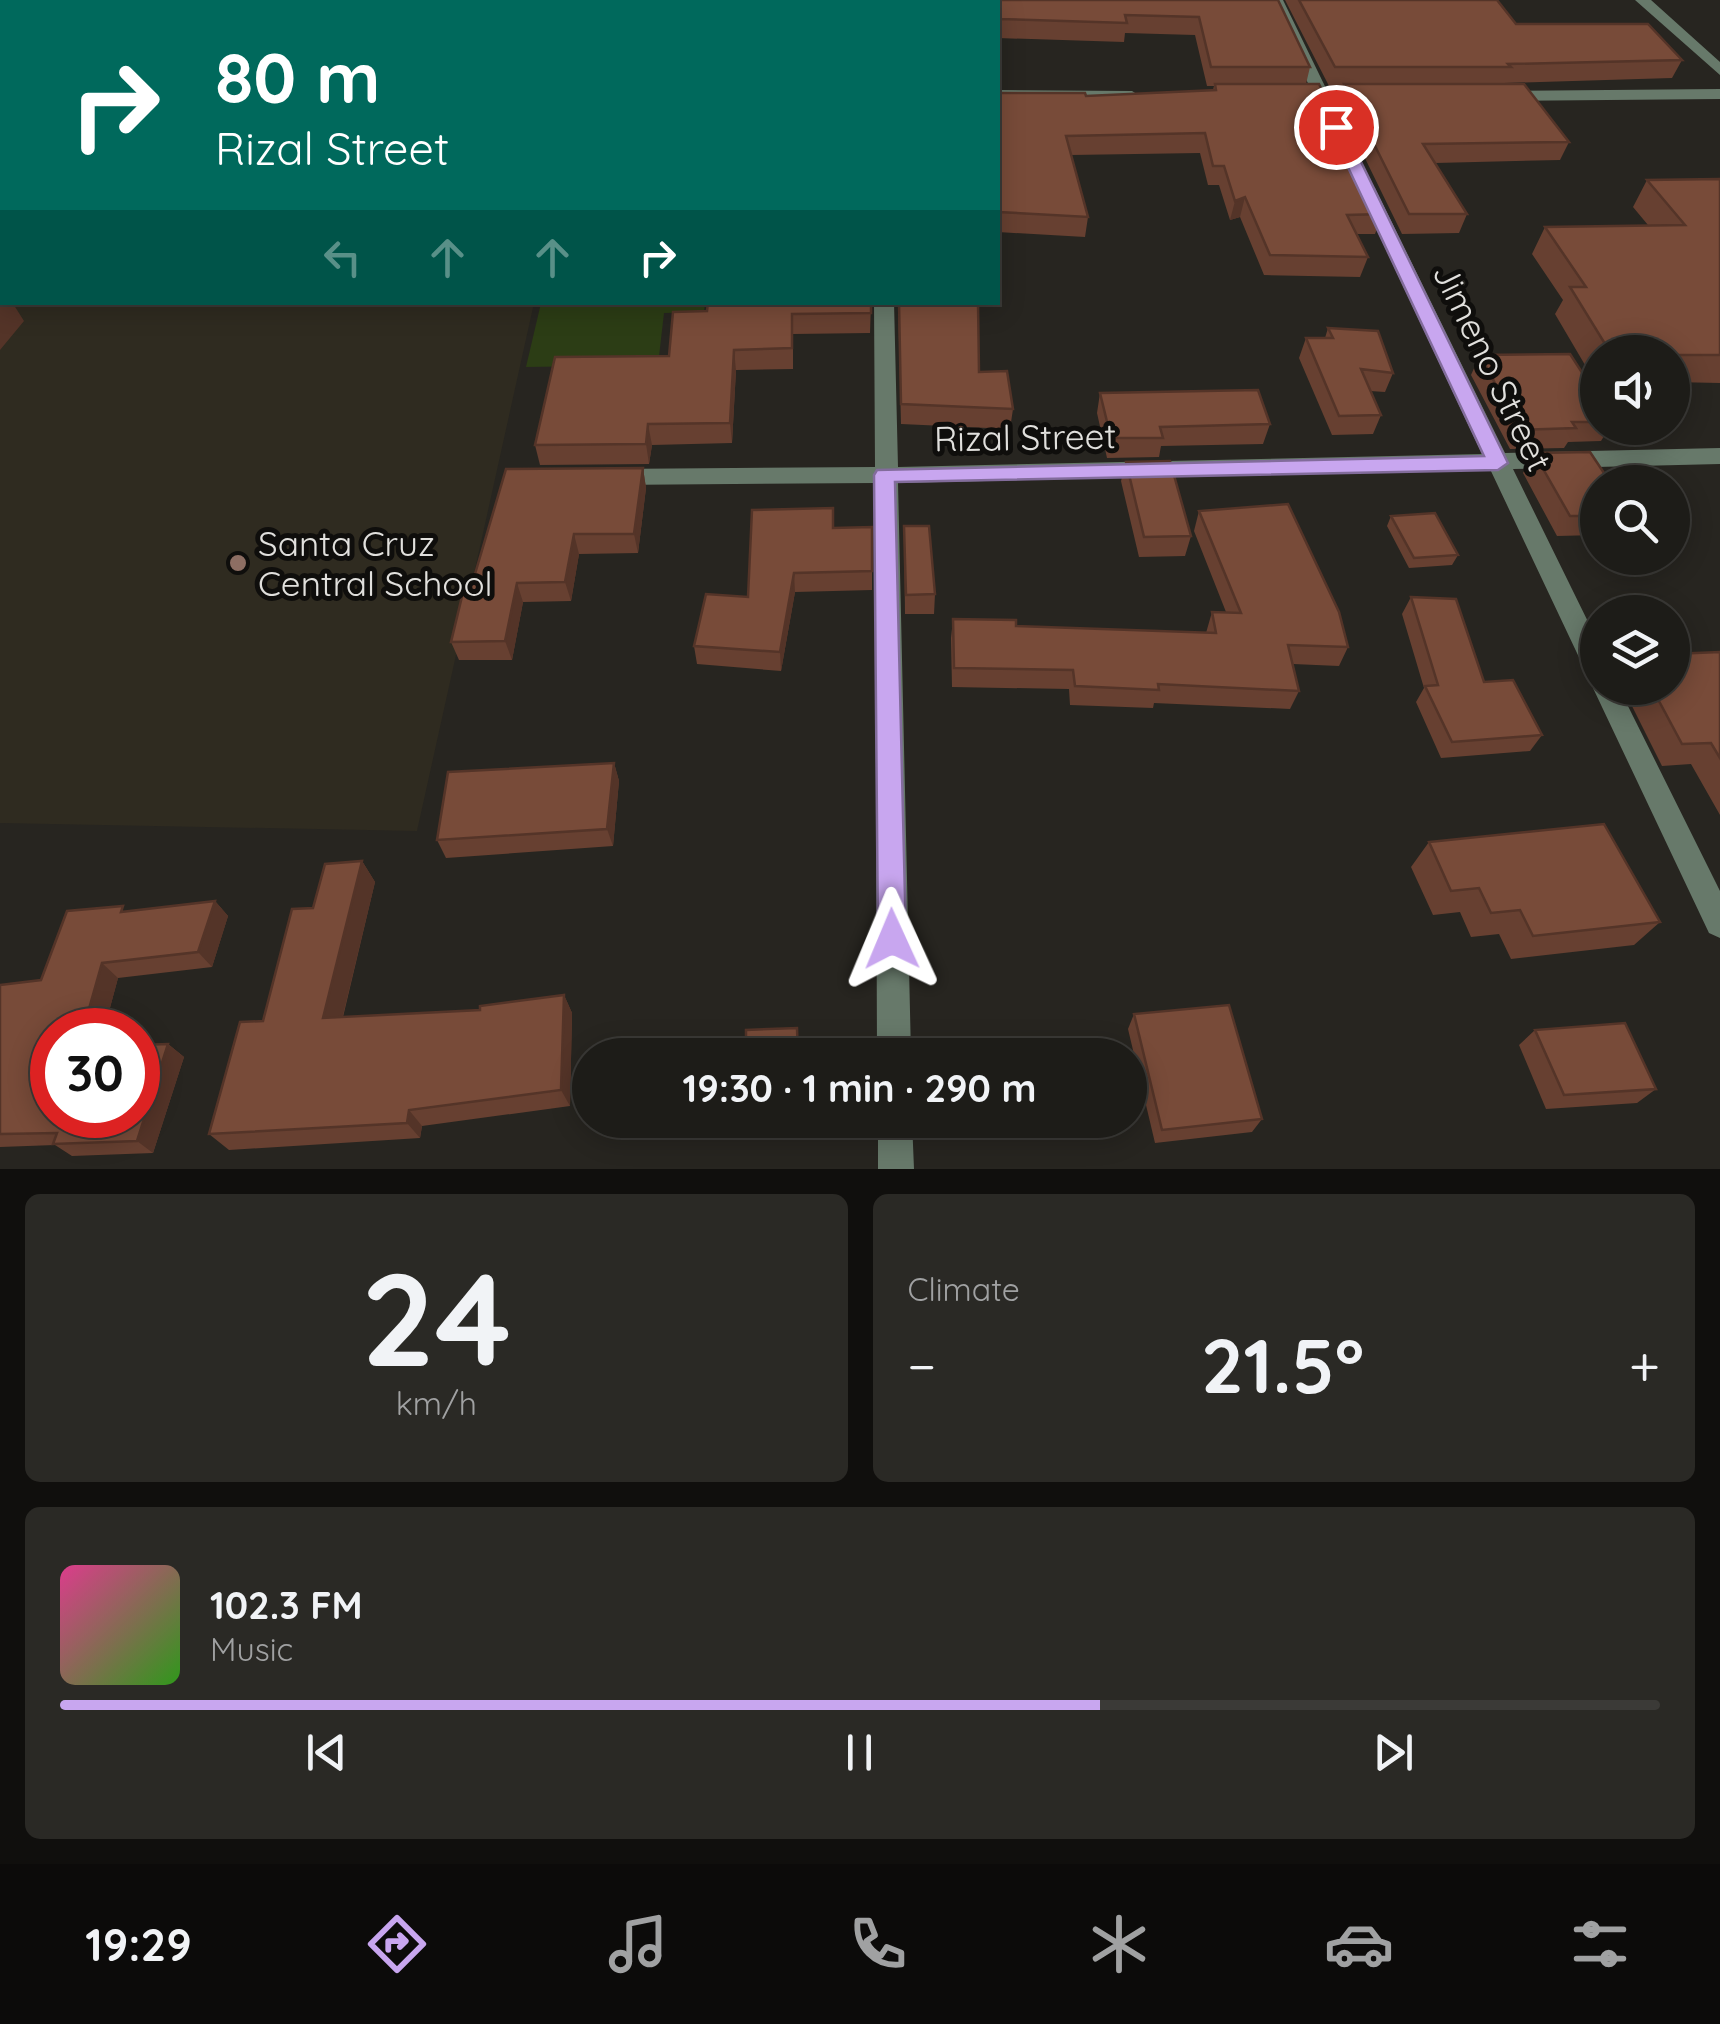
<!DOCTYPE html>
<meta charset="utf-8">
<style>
body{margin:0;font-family:Quicksand,sans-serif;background:#2a2925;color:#f1f3f6;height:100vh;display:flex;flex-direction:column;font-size:38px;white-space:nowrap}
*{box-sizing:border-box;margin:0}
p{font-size:32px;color:#a0a1a2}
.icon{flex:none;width:55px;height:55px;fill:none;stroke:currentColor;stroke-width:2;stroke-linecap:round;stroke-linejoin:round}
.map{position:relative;height:1169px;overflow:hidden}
.sheet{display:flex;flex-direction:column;gap:25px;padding:25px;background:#100f0d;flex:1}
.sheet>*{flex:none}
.top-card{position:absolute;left:0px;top:0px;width:1000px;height:305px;box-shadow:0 5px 25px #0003,0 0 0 2px #3b3a37;background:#00695c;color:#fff;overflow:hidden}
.buttons{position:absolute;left:1580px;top:335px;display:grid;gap:20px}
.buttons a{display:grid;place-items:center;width:110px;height:110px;border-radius:50%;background:#1d1c18;box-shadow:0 5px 25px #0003,0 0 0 2px #3b3a37;font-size:50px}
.speed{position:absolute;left:30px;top:1008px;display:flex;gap:20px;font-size:50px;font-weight:700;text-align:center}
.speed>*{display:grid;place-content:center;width:130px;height:130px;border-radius:50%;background:#1d1c18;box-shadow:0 5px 25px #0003,0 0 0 2px #3b3a37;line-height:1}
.speed .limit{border:15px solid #d22;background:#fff;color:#111}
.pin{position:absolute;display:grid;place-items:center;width:85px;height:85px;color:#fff;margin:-42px;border:5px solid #fff;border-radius:50%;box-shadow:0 2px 10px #0007}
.me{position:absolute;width:110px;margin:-55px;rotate:359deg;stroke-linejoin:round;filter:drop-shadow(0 0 8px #0008)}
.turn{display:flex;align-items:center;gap:35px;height:210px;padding:0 50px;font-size:45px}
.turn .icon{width:130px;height:130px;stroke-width:2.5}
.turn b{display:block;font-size:70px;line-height:85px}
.lanes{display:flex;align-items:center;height:95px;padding:0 50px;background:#0003;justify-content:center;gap:50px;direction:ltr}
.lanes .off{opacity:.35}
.big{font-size:75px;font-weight:700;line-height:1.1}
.sheet .tile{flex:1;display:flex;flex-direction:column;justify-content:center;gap:15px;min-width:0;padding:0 35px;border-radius:15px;background:#2a2925}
.sheet .dial{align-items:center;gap:0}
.dial b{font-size:130px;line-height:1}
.song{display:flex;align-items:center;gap:30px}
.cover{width:120px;height:120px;border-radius:15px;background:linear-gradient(135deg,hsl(330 70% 55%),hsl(110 70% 35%))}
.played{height:10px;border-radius:5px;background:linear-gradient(90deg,#c8a6ef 65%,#3b3a37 65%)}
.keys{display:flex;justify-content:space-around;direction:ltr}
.heat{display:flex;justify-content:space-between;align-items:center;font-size:55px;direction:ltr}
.sheet .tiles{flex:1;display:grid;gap:25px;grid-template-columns:1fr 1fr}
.tile:last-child{grid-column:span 2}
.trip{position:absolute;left:572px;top:1038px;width:575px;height:100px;border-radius:50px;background:#1d1c18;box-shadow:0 5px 25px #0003,0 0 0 2px #3b3a37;font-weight:700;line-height:100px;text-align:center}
.tab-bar{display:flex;height:160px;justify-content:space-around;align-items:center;background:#0c0b0a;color:#a0a1a2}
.tab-bar .icon{width:70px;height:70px}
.tab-bar .selected{color:#c8a6ef}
.tab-bar b{font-size:45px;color:#f1f3f6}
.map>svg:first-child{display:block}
.built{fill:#2f2b20}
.green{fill:#2c3d15}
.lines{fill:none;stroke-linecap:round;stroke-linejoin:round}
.minor{fill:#67796a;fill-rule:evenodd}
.wall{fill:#674031}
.shaded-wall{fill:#543428}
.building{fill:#784b39;stroke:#543428;stroke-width:2.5}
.route{fill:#c8a6ef;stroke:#826c9b;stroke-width:2.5}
.education-dot{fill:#8d6e63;stroke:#0f0e0c;stroke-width:4}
.labels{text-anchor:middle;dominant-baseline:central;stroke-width:10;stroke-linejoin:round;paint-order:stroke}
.street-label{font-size:35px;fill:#e1e0dd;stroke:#0f0e0c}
.poi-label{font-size:35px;fill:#e1e0dd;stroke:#0f0e0c;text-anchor:start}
</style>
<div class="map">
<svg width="1720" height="1169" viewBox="0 0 1720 1169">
<rect width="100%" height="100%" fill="#272520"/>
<path class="built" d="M0 108 2 302 534 303 417 831 0 823Z"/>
<path class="green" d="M541 303H705L704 312 664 313 658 365 526 367Z"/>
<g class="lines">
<path class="minor" d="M872 0H886V2H872Z
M1269 0H1283L1337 111 1335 115 1321 111Z
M1635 0H1651L1720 62V75Z
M1720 89V99L1497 101 1489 96 1497 91Z
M0 90H2V100H0Z
M998 90 1132 91 1140 96 1132 101 998 100Z
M1366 183 1375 188 1505 453 1720 448V464L1513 469 1598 642V688H1619L1720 891V938L1709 933 1593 688 1597 680 1589 678 1585 670 1490 469 898 483 911 1055H877L875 483 611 485 599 477 611 469 875 467 874 302H894L898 467 1482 454 1357 188Z
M2 210V224L0 225V211Z
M878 1120H912L914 1169H878Z"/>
</g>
<path class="wall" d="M1278 0 1310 67 1306 84 1383 214 1375 234H1356L1368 257 1360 277 1264 275 1240 217 1230 220 1219 185H1208L1200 153 1071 155 1088 217 1085 237 998 232V87L999 93 1086 96 1213 90 1214 86H1207L1195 35 1125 33 1124 42 998 38V2Z
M1285 0H1497L1516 24 1682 60 1672 78 1504 83 1503 84 1569 142 1560 160 1435 163 1467 214 1459 233 1402 234 1338 103 1343 86H1329Z
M0 104H2V186H0Z
M1720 179V383L1672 382V352H1598V382H1595L1555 314 1563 300 1532 254 1545 227 1648 225 1633 207 1647 180Z
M871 302 870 333 793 334V369L736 370 732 443 652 445 649 464 540 465 535 445 669 356 707 311Z
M898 302H978L979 372 1013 409 1010 429 901 424Z
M1328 328 1393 373 1385 392 1370 391 1381 415 1373 434 1332 435 1299 358 1306 338H1325Z
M1480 355 1598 397V428H1609L1601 441 1568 442 1564 448 1510 449 1471 375Z
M1100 393 1270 424 1263 444 1161 446 1159 457 1107 458 1097 413Z
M1534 453 1598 482V535L1557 536 1523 473Z
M1126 462 1191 536 1185 556 1139 557 1121 481Z
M643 468 646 488 638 553 579 554 571 601 523 602 512 660H459L451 642 472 584Z
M1199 511 1348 647 1339 666 1293 664 1299 691 1290 709 1154 703 1153 708 1070 705 1069 689 952 687 951 638 953 619 1016 626 1206 633 1212 612H1226L1194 531Z
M1391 516 1458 555 1452 565 1409 568 1387 526Z
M904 526 935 594 934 614H905Z
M872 527V590L795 592 781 671 697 664 694 646 748 597 833 528Z
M1411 597 1484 682 1542 735 1530 751 1441 758 1416 702 1424 688 1402 614Z
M1720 652V815L1691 764 1662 766 1623 688H1672Z
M614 763 619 781 613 846 446 858 437 840Z
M1429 842 1660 922 1634 945 1511 959 1499 934 1471 937 1460 912 1433 915 1411 867Z
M362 861 375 882 343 1017 480 1010 564 995 572 1013 570 1106 422 1126 420 1138 229 1150 209 1134 263 1021 313 908Z
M215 901 228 916 212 967 118 978 104 1030H52V1115L168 1044 184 1057 153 1153 72 1156 55 1145 0 1147V985L41 980 128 911Z
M1134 1014 1262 1119 1252 1132 1155 1143 1128 1029Z
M1535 1030 1656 1089 1637 1103 1546 1109 1519 1045Z"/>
<path class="shaded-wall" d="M1245 197 1240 217 1230 220 1235 201Z
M2 298V302H12L24 321 0 350V301Z
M734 350 736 370 732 443 730 423Z
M648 424 652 445 649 464 646 444Z
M643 468 646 488 638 553 634 534Z
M574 534 579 554 571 601 565 582Z
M794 573 795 592 781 671 780 652Z
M517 583 523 602 512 660 505 641Z
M614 763 619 781 613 846 607 829Z
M362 861 375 882 338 1036 323 1018Z
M215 901 228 916 212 967 198 952Z
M102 963 118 978 104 1030H83Z
M564 995 572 1013 570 1106 561 1090Z
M168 1044 184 1057 153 1153 137 1141Z
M409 1110 422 1126 420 1138 407 1123Z"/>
<path class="building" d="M533 0H840L839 2H531Z
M963 0H1278L1310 67H1211L1199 17 1125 15 1127 23 998 19V40V2H963Z
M1299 0H1497L1516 24H1648L1682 60 1508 64 1511 67H1335Z
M1215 84H1319L1383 214 1347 215 1368 257 1270 255 1245 197 1235 201 1224 166H1213L1205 133 1066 136 1088 217 998 212V87L999 93H1085L1086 96 1216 90Z
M1344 84H1524L1569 142 1423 144 1467 214H1409Z
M0 104H2V170H0Z
M1720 179V355H1672V352H1610L1570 287H1586L1545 227 1685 225 1647 180Z
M708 302H871V313L792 314V348L734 350 730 423 648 424 646 444 535 445 555 357 669 356 673 312 707 311Z
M899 302H978L979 372 1007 371 1013 409 901 404Z
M1328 328 1378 331 1393 373 1361 369 1381 415 1339 416 1306 338H1333Z
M1570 354 1598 397V422H1572L1576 428 1520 430 1480 355Z
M1258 390 1270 424 1160 427 1163 438H1111L1100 393Z
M1590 452 1610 482H1598V516H1570L1534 453Z
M1170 461 1191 536 1144 537 1126 462Z
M643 468 634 534H574L565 582 517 583 505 641 451 642 465 584H472L506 469Z
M1288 504 1339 612 1348 647 1288 645 1299 691 1158 684 1159 690 1075 686 1073 670 954 668 953 619 1016 620V626L1216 633 1212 612 1241 613 1199 511Z
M833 508V528L872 527V571L794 573 780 652 694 646 706 594 748 597 752 510Z
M1435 513 1458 555 1414 558 1391 516Z
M904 526H929L935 594 906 595Z
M1411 597 1456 599 1484 682 1513 680 1542 735 1452 742 1425 686 1438 685Z
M1720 652V758L1711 743 1682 744 1652 688H1672V654Z
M614 763 607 829 437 840 448 772Z
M1604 824 1660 922 1533 936 1520 910 1491 913 1479 888 1451 891 1429 842Z
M362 861 323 1018 480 1010V1006L564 995 561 1090 409 1110 407 1123 209 1134 240 1022 263 1021 292 909 313 908 325 864Z
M215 901 198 952 102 963 83 1030H52V1115H138V1045L168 1044 137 1141 53 1144 57 1133 0 1134V985L41 980 67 911 123 906 121 912Z
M1229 1005 1262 1119 1162 1130 1134 1014Z
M1625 1023 1656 1089 1564 1095 1535 1030Z
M797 1028 798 1055H746V1030Z"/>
<path class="route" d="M1336 122 1344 127 1508 463 1498 470 895 482 906 939 902 949 892 952 882 949 878 939 874 475 877 470 1484 456 1329 127Z"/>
<circle class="education-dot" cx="238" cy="563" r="10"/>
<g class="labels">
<g class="street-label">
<text transform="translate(1493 367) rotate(64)">Jimeno Street</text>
<text transform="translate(1025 437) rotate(-1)">Rizal Street</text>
</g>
<g class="poi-label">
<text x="258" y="543">Santa Cruz<tspan x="258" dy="40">Central School</tspan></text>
</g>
</g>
</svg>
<div class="buttons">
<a><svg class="icon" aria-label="sound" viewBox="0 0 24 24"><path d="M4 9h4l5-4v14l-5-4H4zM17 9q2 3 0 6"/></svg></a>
<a><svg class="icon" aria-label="search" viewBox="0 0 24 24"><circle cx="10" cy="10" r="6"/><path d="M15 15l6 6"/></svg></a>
<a><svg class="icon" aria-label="layers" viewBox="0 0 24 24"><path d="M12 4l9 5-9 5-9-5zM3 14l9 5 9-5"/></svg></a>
</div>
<div class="speed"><div class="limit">30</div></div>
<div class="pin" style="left:1336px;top:127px;background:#d93025"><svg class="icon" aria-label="arrive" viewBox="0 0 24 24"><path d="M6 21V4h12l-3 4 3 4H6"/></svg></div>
<svg class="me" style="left:892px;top:939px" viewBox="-20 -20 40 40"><path d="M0-17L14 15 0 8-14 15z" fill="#c8a6ef" stroke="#fff" stroke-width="4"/></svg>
<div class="trip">19:30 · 1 min · 290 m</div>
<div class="top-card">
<div class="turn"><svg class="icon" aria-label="right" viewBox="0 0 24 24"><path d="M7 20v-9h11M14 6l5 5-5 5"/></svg><div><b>80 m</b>Rizal Street</div></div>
<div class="lanes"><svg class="icon off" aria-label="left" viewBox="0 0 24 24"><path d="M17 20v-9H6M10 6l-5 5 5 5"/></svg><svg class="icon off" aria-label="ahead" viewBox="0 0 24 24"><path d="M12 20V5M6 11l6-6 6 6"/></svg><svg class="icon off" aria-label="ahead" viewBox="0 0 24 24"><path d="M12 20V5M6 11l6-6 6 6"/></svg><svg class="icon" aria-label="right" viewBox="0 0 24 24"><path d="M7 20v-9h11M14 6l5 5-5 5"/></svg></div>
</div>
</div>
<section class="sheet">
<div class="tiles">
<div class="tile dial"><b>24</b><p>km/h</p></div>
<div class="tile"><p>Climate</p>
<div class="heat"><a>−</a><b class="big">21.5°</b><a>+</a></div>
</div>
<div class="tile">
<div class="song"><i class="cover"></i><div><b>102.3 FM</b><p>Music</p></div></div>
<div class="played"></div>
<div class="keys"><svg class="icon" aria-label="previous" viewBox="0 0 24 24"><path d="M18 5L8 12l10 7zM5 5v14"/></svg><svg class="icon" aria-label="pause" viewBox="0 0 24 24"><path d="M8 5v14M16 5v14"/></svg><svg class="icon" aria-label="next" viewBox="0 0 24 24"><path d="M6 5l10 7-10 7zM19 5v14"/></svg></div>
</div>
</div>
</section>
<nav class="tab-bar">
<b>19:29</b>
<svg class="icon selected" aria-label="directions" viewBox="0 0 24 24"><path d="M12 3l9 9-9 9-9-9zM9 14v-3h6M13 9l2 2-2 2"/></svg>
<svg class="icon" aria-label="music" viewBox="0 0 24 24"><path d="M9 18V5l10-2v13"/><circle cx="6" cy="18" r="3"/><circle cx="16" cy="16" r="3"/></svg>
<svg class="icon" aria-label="phone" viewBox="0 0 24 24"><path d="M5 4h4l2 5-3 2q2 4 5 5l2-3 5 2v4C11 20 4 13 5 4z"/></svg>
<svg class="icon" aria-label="climate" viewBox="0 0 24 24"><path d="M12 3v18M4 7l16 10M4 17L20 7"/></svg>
<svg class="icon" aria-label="car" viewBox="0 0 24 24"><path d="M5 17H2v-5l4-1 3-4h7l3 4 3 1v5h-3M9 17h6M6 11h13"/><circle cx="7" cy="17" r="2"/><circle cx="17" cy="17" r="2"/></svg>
<svg class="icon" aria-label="filters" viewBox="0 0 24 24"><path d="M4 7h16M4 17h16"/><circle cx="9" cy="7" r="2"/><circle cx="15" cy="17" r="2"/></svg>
</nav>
